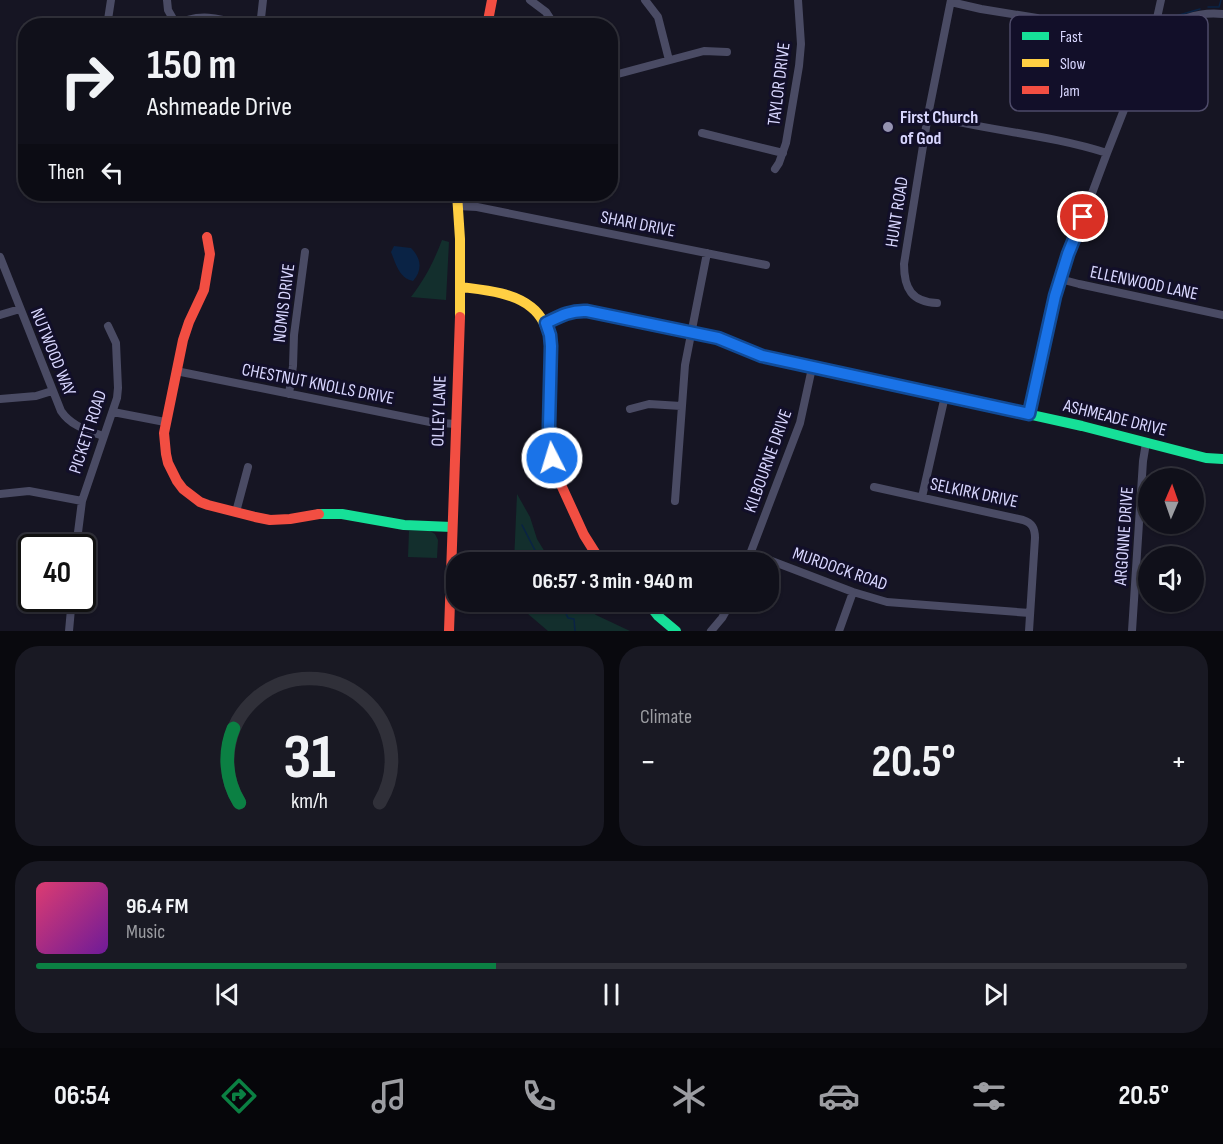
<!DOCTYPE html>
<meta charset="utf-8">
<style>
body{margin:0;font-family:"Sofia Sans Condensed",sans-serif;background:#191923;color:#f1f3f6;height:100vh;display:flex;flex-direction:column;font-size:22px;white-space:nowrap}
*{box-sizing:border-box;margin:0}
p{font-size:20px;color:#9c9da2}
.icon{flex:none;width:33px;height:33px;fill:none;stroke:currentColor;stroke-width:2;stroke-linecap:round;stroke-linejoin:round}
.map{position:relative;height:631px;overflow:hidden}
.side{display:flex;flex-direction:column;gap:15px;padding:15px;background:#09090e;flex:1}
.side>*{flex:none}
.top-card{position:absolute;left:18px;top:18px;width:600px;height:183px;border-radius:24px;box-shadow:0 2px 4px #0004,0 0 0 2px #303039;background:#10101a;color:#f1f3f6;overflow:hidden}
.needle{width:39px;rotate:2deg}
.fabs{position:absolute;left:1138px;top:468px;display:grid;gap:12px}
.fabs a{display:grid;place-items:center;width:66px;height:66px;border-radius:50%;background:#10101a;box-shadow:0 2px 4px #0004,0 0 0 2px #303039;font-size:30px}
.speed{position:absolute;left:18px;top:534px;display:flex;gap:12px;font-size:30px;font-weight:700;text-align:center}
.speed>*{display:grid;place-content:center;width:78px;height:78px;border-radius:50%;background:#10101a;box-shadow:0 2px 4px #0004,0 0 0 2px #303039;line-height:1}
.speed .limit{border:3px solid #111;border-radius:9px;background:#fff;color:#111}
.pin{position:absolute;display:grid;place-items:center;width:51px;height:51px;color:#fff;margin:-26px;border:3px solid #fff;border-radius:50%;box-shadow:0 2px 6px #0007}
.me{position:absolute;width:66px;margin:-33px;rotate:355deg;stroke-linejoin:round;filter:drop-shadow(0 0 4px #0008)}
.turn{display:flex;align-items:center;gap:21px;height:126px;padding:0 30px;font-size:27px}
.turn .icon{width:78px;height:78px;stroke-width:2.5}
.turn b{display:block;font-size:42px;line-height:51px}
.then{display:flex;align-items:center;height:57px;padding:0 30px;background:#0003;gap:12px;font-size:22px}
.big{font-size:45px;font-weight:700;line-height:1.1}
.side .widget{flex:1;display:flex;flex-direction:column;justify-content:center;gap:9px;min-width:0;padding:0 21px;border-radius:24px;background:#191923}
.side .dial{align-items:center;gap:0}
.dial svg{height:156px;overflow:visible;fill:none;stroke:#303039;stroke-width:7;stroke-linecap:round;text-anchor:middle}
.dial text{fill:#f1f3f6;stroke:none}
.song{display:flex;align-items:center;gap:18px}
.cover{width:72px;height:72px;border-radius:9px;background:linear-gradient(135deg,hsl(340 70% 55%),hsl(280 70% 35%))}
.played{height:6px;border-radius:3px;background:linear-gradient(90deg,#0b8043 40%,#303039 40%)}
.keys{display:flex;justify-content:space-around;direction:ltr}
.heat{display:flex;justify-content:space-between;align-items:center;font-size:33px;direction:ltr}
.side .tiles{flex:1;display:grid;gap:15px;grid-template-columns:1fr 1fr}
.widget:last-child{grid-column:span 2}
.trip{position:absolute;left:446px;top:552px;width:333px;height:60px;border-radius:24px;background:#10101a;box-shadow:0 2px 4px #0004,0 0 0 2px #303039;font-weight:700;line-height:60px;text-align:center}
.tabs{display:flex;height:96px;justify-content:space-around;align-items:center;background:#06060a;color:#9c9da2}
.tabs .icon{width:42px;height:42px}
.tabs .selected{color:#0b8043}
.tabs b{font-size:27px;color:#f1f3f6}
.map>svg:first-child{display:block}
.green{fill:#132f2d}
.water{fill:#0a2345}
.lines{fill:none;stroke-linecap:round;stroke-linejoin:round}
.stream{stroke:#0a2345;stroke-width:1.5}
.street{stroke:#4a4b64;stroke-width:8}
.fast{stroke:#16e098;stroke-width:10}
.slow{stroke:#ffcf43;stroke-width:10}
.jam{stroke:#f24e42;stroke-width:10}
.route-casing{stroke:#114b97;stroke-width:15}
.route{stroke:#1a73e8;stroke-width:10}
.poi-dot{fill:#9593b2;stroke:#120f29;stroke-width:2}
.labels{text-anchor:middle;dominant-baseline:central;stroke-width:6;stroke-linejoin:round;paint-order:stroke}
.street-label{font-size:18px;fill:#d9d7ff;stroke:#120f29}
.poi-label{font-size:18px;font-weight:bold;fill:#d9d7ff;stroke:#120f29;text-anchor:start}
.key{fill:#120f29;stroke:#4e4b69;stroke-width:1.5}
.key-label{font-size:16px;fill:#d9d7ff}
</style>
<div class="map">
<svg width="1223" height="631" viewBox="0 0 1223 631">
<rect width="100%" height="100%" fill="#161523"/>
<path class="green" d="M442 240 449 242 446 300 411 297C425 279 434 261 442 240Z
M517 494 530 517 537 539 551 562H514Z
M409 531H430L435 534 438 540 437 558 408 557Z
M514 602H580L596 615 630 631H548Z"/>
<path class="water" d="M394 246 411 248C421 258 423 270 413 281 399 278 396 264 391 252Z"/>
<g class="lines">
<path class="stream" d="M1208 7H1219L1221 0
M1169 18 1200 9
M522 525 541 562
M561 602 568 618 574 619 575 631"/>
<path class="street" d="M167 0 168 10 176 24
M530 0 546 12 555 26
M645 0 658 17 669 60
M951 2 981 9 1037 18
M107 26 111 0
M175 26C198 11 222 19 246 26
M259 26 261 18 263 0
M1153 36C1173 21 1198 11 1223 14
M610 74H618L704 51 727 52
M928 115C987 131 1048 134 1107 153
M702 133 783 153
M775 169 779 163 786 143 799 66 801 44 798 0
M457 206 477 207 766 265
M0 257 61 411C71 426 87 430 103 436
M1060 279 1079 284 1223 315
M937 303C912 302 904 289 904 264L928 115 951 0
M0 315 20 309
M176 371 430 422 455 424
M289 394 293 366 294 335 305 252
M0 399 36 396 52 391
M630 409 649 404 681 406
M113 412 165 422
M1029 414 1049 319 1060 279 1107 153 1153 36 1161 0
M874 487 1023 520C1032 523 1035 528 1035 538L1029 631
M0 494 29 491 82 501
M922 497 945 396
M675 501 685 365 707 253
M236 512 248 467
M76 548 82 501 117 398 118 388 116 343 108 326
M751 553 853 592 887 602 1030 613
M747 562 800 423 812 368
M69 631 72 598
M711 631 722 618 731 602
M839 631 853 592
M1132 631 1143 461 1146 443"/>
<path class="fast" d="M991 406 1082 426 1206 458 1223 459
M319 514H342L404 525 452 527
M647 602 658 616 676 631"/>
<path class="slow" d="M457 194 460 239V317
M461 287C484 290 512 292 531 307 561 330 549 383 549 416 549 437 551 456 557 476"/>
<path class="jam" d="M487 26 492 0
M207 237 210 254 204 290 189 322 183 340 164 433 166 454 168 463 177 481 183 489 200 502 208 505 255 517 270 520 290 519 319 514
M546 323 569 312 587 311 718 338 762 356 991 406
M557 476 584 535 601 562
M449 631 460 317"/>
</g>
<g class="lines">
<defs>
<path id="route" d="M552 458 549 426 551 346 550 335 546 323C560 316 571 310 587 311L718 338 762 356 1029 414 1055 296 1068 254 1083 217"/>
</defs>
<use href="#route" class="route-casing"/>
<use href="#route" class="route"/>
</g>
<circle class="poi-dot" cx="888" cy="127" r="6"/>
<g class="labels">
<g class="street-label">
<text transform="translate(779 84) rotate(-83)">TAYLOR DRIVE</text>
<text transform="translate(897 212) rotate(-81)">HUNT ROAD</text>
<text transform="translate(638 224) rotate(11)">SHARI DRIVE</text>
<text transform="translate(1144 283) rotate(12)">ELLENWOOD LANE</text>
<text transform="translate(284 303) rotate(-83)">NOMIS DRIVE</text>
<text transform="translate(53 352) rotate(68)">NUTWOOD WAY</text>
<text transform="translate(318 384) rotate(11)">CHESTNUT KNOLLS DRIVE</text>
<text transform="translate(439 411) rotate(-88)">OLLEY LANE</text>
<text transform="translate(1115 418) rotate(14)">ASHMEADE DRIVE</text>
<text transform="translate(88 432) rotate(-72)">PICKETT ROAD</text>
<text transform="translate(768 461) rotate(-70)">KILBOURNE DRIVE</text>
<text transform="translate(974 493) rotate(12)">SELKIRK DRIVE</text>
<text transform="translate(1124 536) rotate(-86)">ARGONNE DRIVE</text>
<text transform="translate(840 569) rotate(19)">MURDOCK ROAD</text>
</g>
<g class="poi-label">
<text x="900" y="117">First Church<tspan x="900" dy="21">of God</tspan></text>
</g>
</g>
<rect x="1010" y="15" width="198" height="96" rx="9" class="key"/>
<rect x="1022" y="32" width="27" height="8" fill="#16e098"/>
<rect x="1022" y="59" width="27" height="8" fill="#ffcf43"/>
<rect x="1022" y="86" width="27" height="8" fill="#f24e42"/>
<g class="key-label">
<text x="1060" y="42">Fast</text>
<text x="1060" y="69">Slow</text>
<text x="1060" y="96">Jam</text>
</g>
</svg>
<div class="fabs">
<a><svg class="needle" viewBox="-14 -14 28 28"><path d="M0-13l5 13h-10z" fill="#e53935"/><path d="M0 13l5-13h-10z" fill="#9c9da2"/></svg></a>
<a><svg class="icon" aria-label="sound" viewBox="0 0 24 24"><path d="M4 9h4l5-4v14l-5-4H4zM17 9q2 3 0 6"/></svg></a>
</div>
<div class="speed"><div class="limit">40</div></div>
<div class="pin" style="left:1083px;top:217px;background:#d93025"><svg class="icon" aria-label="arrive" viewBox="0 0 24 24"><path d="M6 21V4h12l-3 4 3 4H6"/></svg></div>
<svg class="me" style="left:552px;top:458px" viewBox="-20 -20 40 40"><circle r="17" fill="#1a73e8" stroke="#fff" stroke-width="3"/><path d="M0-11L8 9 0 5-8 9z" fill="#fff"/></svg>
<div class="trip">06:57 · 3 min · 940 m</div>
<div class="top-card">
<div class="turn"><svg class="icon" aria-label="right" viewBox="0 0 24 24"><path d="M7 20v-9h11M14 6l5 5-5 5"/></svg><div><b>150 m</b>Ashmeade Drive</div></div>
<div class="then">Then<svg class="icon" aria-label="left" viewBox="0 0 24 24"><path d="M17 20v-9H6M10 6l-5 5 5 5"/></svg></div>
</div>
</div>
<section class="side">
<div class="tiles">
<div class="widget dial"><svg viewBox="0 0 100 80">
<path d="M14 69A42 42 0 1 1 86 69"/>
<path d="M14 69A42 42 0 0 1 11 31" stroke="#0b8043"/>
<text x="50" y="56" font-size="32" font-weight="700">31</text>
<text x="50" y="72" font-size="11">km/h</text>
</svg></div>
<div class="widget"><p>Climate</p>
<div class="heat"><a>−</a><b class="big">20.5°</b><a>+</a></div>
</div>
<div class="widget">
<div class="song"><i class="cover"></i><div><b>96.4 FM</b><p>Music</p></div></div>
<div class="played"></div>
<div class="keys"><svg class="icon" aria-label="previous" viewBox="0 0 24 24"><path d="M18 5L8 12l10 7zM5 5v14"/></svg><svg class="icon" aria-label="pause" viewBox="0 0 24 24"><path d="M8 5v14M16 5v14"/></svg><svg class="icon" aria-label="next" viewBox="0 0 24 24"><path d="M6 5l10 7-10 7zM19 5v14"/></svg></div>
</div>
</div>
</section>
<nav class="tabs">
<b>06:54</b>
<svg class="icon selected" aria-label="directions" viewBox="0 0 24 24"><path d="M12 3l9 9-9 9-9-9zM9 14v-3h6M13 9l2 2-2 2"/></svg>
<svg class="icon" aria-label="music" viewBox="0 0 24 24"><path d="M9 18V5l10-2v13"/><circle cx="6" cy="18" r="3"/><circle cx="16" cy="16" r="3"/></svg>
<svg class="icon" aria-label="phone" viewBox="0 0 24 24"><path d="M5 4h4l2 5-3 2q2 4 5 5l2-3 5 2v4C11 20 4 13 5 4z"/></svg>
<svg class="icon" aria-label="climate" viewBox="0 0 24 24"><path d="M12 3v18M4 7l16 10M4 17L20 7"/></svg>
<svg class="icon" aria-label="car" viewBox="0 0 24 24"><path d="M5 17H2v-5l4-1 3-4h7l3 4 3 1v5h-3M9 17h6M6 11h13"/><circle cx="7" cy="17" r="2"/><circle cx="17" cy="17" r="2"/></svg>
<svg class="icon" aria-label="filters" viewBox="0 0 24 24"><path d="M4 7h16M4 17h16"/><circle cx="9" cy="7" r="2"/><circle cx="15" cy="17" r="2"/></svg>
<b>20.5°</b>
</nav>
